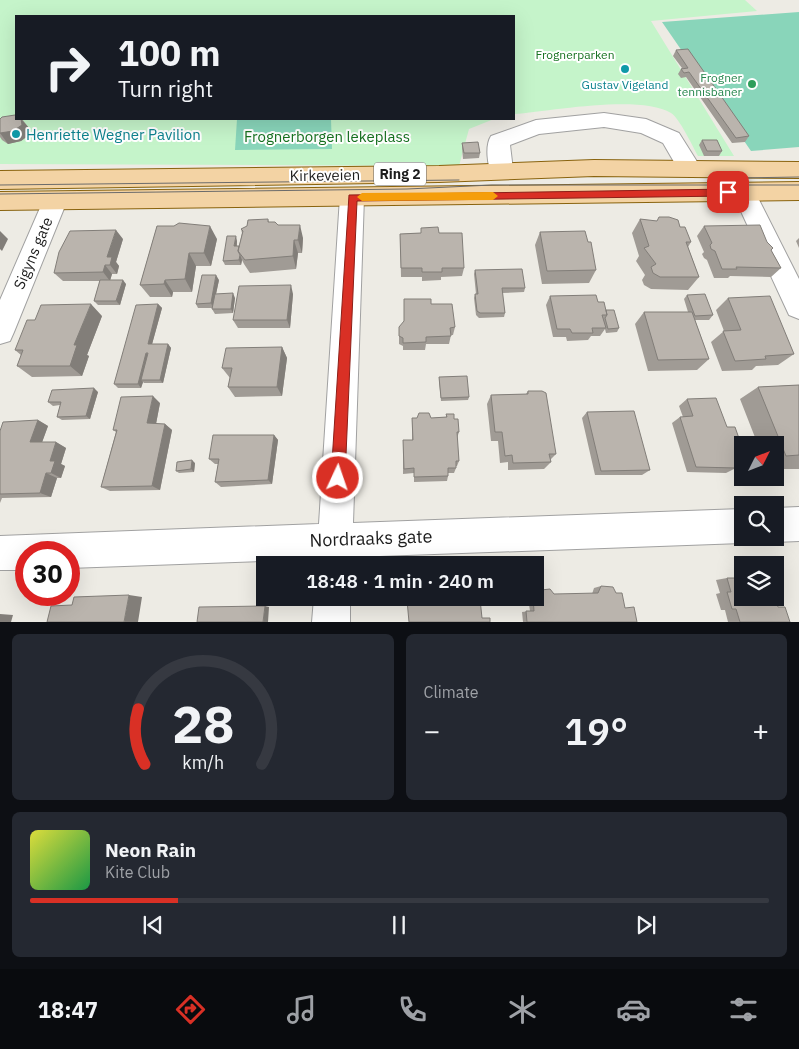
<!DOCTYPE html>
<meta charset="utf-8">
<style>
body{margin:0;font-family:"IBM Plex Sans",sans-serif;background:#242831;color:#f1f3f6;height:100vh;display:flex;flex-direction:column;font-size:19px;white-space:nowrap}
*{box-sizing:border-box;margin:0}
p{font-size:16px;color:#9ea1a6}
.icon{flex:none;width:28px;height:28px;fill:none;stroke:currentColor;stroke-width:2;stroke-linecap:round;stroke-linejoin:round}
.map{position:relative;height:622px;overflow:hidden}
.details{display:flex;flex-direction:column;gap:12px;padding:12px;background:#0d0f14;flex:1}
.details>*{flex:none}
.guide{position:absolute;left:15px;top:15px;width:500px;height:105px;border-radius:0px;box-shadow:0 5px 20px #0002;background:#171b24;color:#f1f3f6;overflow:hidden}
.needle{width:32px;rotate:48deg}
.buttons{position:absolute;left:734px;top:436px;display:grid;gap:10px}
.buttons a{display:grid;place-items:center;width:50px;height:50px;border-radius:0px;background:#171b24;box-shadow:0 5px 20px #0002;font-size:25px}
.speed{position:absolute;left:15px;top:541px;display:flex;gap:10px;font-size:25px;font-weight:700;text-align:center}
.speed>*{display:grid;place-content:center;width:65px;height:65px;border-radius:50%;background:#171b24;box-shadow:0 5px 20px #0002;line-height:1}
.speed .limit{border:8px solid #d22;background:#fff;color:#111}
.pin{position:absolute;display:grid;place-items:center;width:42px;height:42px;color:#fff;margin:-21px;border-radius:10px;box-shadow:0 2px 8px #0006}
.me{position:absolute;width:55px;margin:-28px;rotate:3deg;stroke-linejoin:round;filter:drop-shadow(0 0 4px #0008)}
.turn{display:flex;align-items:center;gap:18px;height:105px;padding:0 20px;font-size:22px}
.turn .icon{width:65px;height:65px;stroke-width:2.5}
.turn b{display:block;font-size:35px;line-height:42px}
.big{font-size:38px;font-weight:600;line-height:1.1}
.details .card{flex:1;display:flex;flex-direction:column;justify-content:center;gap:8px;min-width:0;padding:0 18px;border-radius:8px;background:#242831}
.details .dial{align-items:center;gap:0}
.dial svg{height:130px;overflow:visible;fill:none;stroke:#363941;stroke-width:7;stroke-linecap:round;text-anchor:middle}
.dial text{fill:#f1f3f6;stroke:none}
.song{display:flex;align-items:center;gap:15px}
.cover{width:60px;height:60px;border-radius:8px;background:linear-gradient(135deg,hsl(60 70% 55%),hsl(140 70% 35%))}
.played{height:5px;border-radius:2px;background:linear-gradient(90deg,#d93025 20%,#363941 20%)}
.keys{display:flex;justify-content:space-around;direction:ltr}
.heat{display:flex;justify-content:space-between;align-items:center;font-size:28px;direction:ltr}
.details .tiles{flex:1;display:grid;gap:12px;grid-template-columns:1fr 1fr}
.card:last-child{grid-column:span 2}
.trip{position:absolute;left:256px;top:556px;width:288px;height:50px;border-radius:0px;background:#171b24;box-shadow:0 5px 20px #0002;font-weight:600;line-height:50px;text-align:center}
.tab-bar{display:flex;height:80px;justify-content:space-around;align-items:center;background:#090b0e;color:#9ea1a6}
.tab-bar .icon{width:35px;height:35px}
.tab-bar .active{color:#d93025}
.tab-bar b{font-size:22px;color:#f1f3f6}
.map>svg:first-child{display:block}
.park{fill:#c5f4ca}
.pitch{fill:#89d5ba}
.lines{fill:none;stroke-linecap:round;stroke-linejoin:round}
.minor-casing{stroke:#a1a1a1;stroke-width:2}
.major-casing{stroke:#89630e;stroke-width:2}
.minor{fill:#fff;fill-rule:evenodd}
.major{fill:#f3d3a4;fill-rule:evenodd}
.tram{stroke:#6b6b6b;stroke-width:1}
.wall{fill:#a09b95}
.shaded-wall{fill:#827e79}
.building{fill:#bab4ad;stroke:#827e79}
.route{fill:#d93025;stroke:#8d1f18}
.slow{fill:#f59e0b}
.culture-dot{fill:#0f9aa8;stroke:#fff;stroke-width:2}
.leisure-dot{fill:#2e9e5b;stroke:#fff;stroke-width:2}
.labels{text-anchor:middle;dominant-baseline:central;stroke-width:4;stroke-linejoin:round;paint-order:stroke}
.far-park-label{font-size:12px;fill:#167120;stroke:#fff}
.far-leisure-label{font-size:12px;fill:#27864d;stroke:#fff;text-anchor:end}
.far-culture-label{font-size:12px;fill:#0d838f;stroke:#fff}
.shield{fill:#fff;stroke:#616161;stroke-width:1}
.shield-label{font-size:14px;font-weight:bold;fill:#1d1d1d}
.culture-label{font-size:15px;fill:#0d838f;stroke:#fff;text-anchor:start}
.park-label{font-size:15px;fill:#167120;stroke:#fff}
.street-label{font-size:15px;fill:#1d1d1d;stroke:#fff}
.near-street-label{font-size:18px;fill:#1d1d1d;stroke:#fff}
</style>
<div class="map">
<svg width="799" height="622" viewBox="0 0 799 622">
<rect width="100%" height="100%" fill="#edebe4"/>
<path class="park" d="M0 0H745L757 11 651 21 734 156H698C692 145 680 119 671 113 641 94 550 111 514 114V16H16V119H494L469 129 459 166 0 164Z"/>
<path class="pitch" d="M799 12V147L751 151 662 22Z
M237 119H331L332 149 235 150Z"/>
<g class="lines">
<defs>
<path id="minor" d="M604 113 646 119 679 133 701 168 697 174 689 176 681 174 663 143 641 133 604 127 539 134 510 145 513 170 509 176 501 178 493 176C487 166 485 145 491 136L536 120Z
M744 183 752 186 799 279V319L789 315 732 192 736 186Z
M352 188 360 191 364 197 353 523 742 509V538H754L742 543 352 557V565H316L317 559 69 568V552H26V570H0V536L319 524 340 197 344 191Z
M55 192 64 195 67 201 14 332 10 341 0 344V300L43 201 46 195Z
M799 507V541L775 542 764 538H775V508Z
M314 598H350V622H312Z"/>
<path id="major" d="M594 160 799 162V178L594 176 439 182 0 189V171L439 166Z
M799 182V200L0 210V192Z"/>
</defs>
<use href="#minor" class="minor-casing"/>
<use href="#major" class="major-casing"/>
<use href="#minor" class="minor"/>
<use href="#major" class="major"/>
<path class="tram" d="M737 178 799 177
M0 185 459 180
M0 194 407 189 492 185H799"/>
</g>
<path class="wall" d="M676 50 749 136 745 142 732 143 686 77 681 78 678 74 681 69 682 68 673 56Z
M0 119H22L29 128V135L21 141 8 144 2 140 0 137Z
M702 140 722 151 719 156H704L699 145Z
M462 143 480 153 479 158 463 159 462 148Z
M268 219 269 222 278 225 303 238 302 253H298L296 269 250 273 244 264 242 260 241 265H225L223 261 237 241V246H239L242 233 241 229Z
M640 219 680 227 691 242 688 247 699 277 688 290 651 289 644 285 642 280 645 275 636 261 639 256 632 233Z
M157 226 217 239 211 266H196L192 292H173L172 297H150L140 285Z
M704 226 771 250 781 268 771 277 730 276 728 278H714L707 260 704 258 702 254 704 252 697 236Z
M421 228 464 268 462 276 441 277V280L422 281V277H401L400 234 421 233Z
M540 232 596 270 589 283 542 284 535 245Z
M799 238V248L796 241Z
M123 239 116 262 119 266 117 274H112L110 280 126 284 120 305H98L94 301 100 281H63L54 273Z
M475 270 525 288 524 292 502 293 505 313 504 317 479 318 476 315 474 298 475 294H476L474 274Z
M219 280 216 294 235 298 233 313 215 314 212 309 213 308H198L196 304Z
M293 294 290 328H238L233 320Z
M687 295 713 315 709 320H695L709 359 697 370 648 371 635 324 644 312H688L684 299Z
M550 296 598 302 606 310 619 328 617 332 606 333 605 329 600 336H591L588 340 567 341 566 337H553L546 305Z
M728 298 794 354 778 365 756 366 752 370 722 371 711 342 724 331 716 310Z
M158 304 162 308 152 344H168L171 348 163 383H144L143 382 141 388H118L114 384Z
M431 304 455 327 453 335H451L449 344H426L425 350H403V346L399 344V327Z
M102 316 87 355 89 356 82 376 32 377 17 366 21 355 15 350Z
M282 347 287 358 282 396 235 397 228 387 230 378 222 368Z
M439 377 469 397 468 400 441 401 439 381Z
M799 385V469H781L779 465H775V445H758L740 399 758 387Z
M528 391 556 454 550 460 551 462 544 469 508 470V462L500 463 498 441H491L487 404 491 395 526 394Z
M98 392 90 419 62 420 57 417 60 405 53 406 48 402Z
M687 399 727 427 742 447V458L738 461 740 465 736 467V468L726 473 687 472 672 423 680 417H683L679 406Z
M160 403 156 424H165L172 430 160 490 110 491 101 487 116 432 113 430Z
M587 412 650 470 642 475H595L582 418Z
M446 414 454 419 459 432 457 438 459 461 457 466H456V468L454 473H448V476L447 481 414 482V473L403 474V440H412V418H431L446 417Z
M38 420 48 426 42 442H56L66 448 61 464 65 466 61 478H57L51 497 2 498 0 503V431Z
M274 435 278 440 272 484 221 487 215 482 218 464H215L209 459Z
M195 463 194 472 179 473 176 471Z
M727 578 742 598 778 607 790 622H728L725 610H721L716 594 720 593 716 580Z
M601 586 616 593 625 608 637 622H523L522 612 530 611 528 598H535L536 591 541 590 554 594H592L594 588Z"/>
<path class="shaded-wall" d="M21 119 29 128V135L21 141 8 144 0 133Z
M300 225 303 238 302 253 298 240Z
M210 226 217 239 211 266 204 253Z
M116 230 123 239 116 262 119 266 117 274 110 265 107 257Z
M0 231 8 239 2 251 0 249Z
M236 236 237 241 236 251 234 246Z
M294 240 298 253 296 269 293 256Z
M189 253 196 266 192 292 185 279Z
M240 255 242 260 241 265 239 260Z
M105 265 112 274 110 281 103 272Z
M216 275 219 280 213 308 211 303Z
M123 280 126 284 120 305 116 301Z
M165 280 173 292 172 297 164 284Z
M291 285 293 294 290 328 287 320Z
M233 293 235 298 233 313 231 309Z
M91 304 102 316 87 355 89 356 82 376 70 366 74 345Z
M158 304 162 308 151 348 148 344Z
M168 344 171 348 163 383 160 380Z
M282 347 287 358 282 396 277 387Z
M146 353 149 357 141 380 143 382 141 388 138 384Z
M94 388 98 392 90 419 86 416Z
M153 396 160 403 155 429 147 423Z
M38 420 48 426 40 448 30 442Z
M165 424 172 430 160 490 152 486Z
M274 435 278 440 272 484 268 480Z
M56 442 66 448 61 464 65 466 61 478 51 473 50 461Z
M192 460 195 463 194 472 191 469Z
M46 473 57 478 51 497 40 493Z
M129 595 142 597 138 622H124Z
M265 606 269 607 268 622H263Z
M0 614 13 615 11 622H0Z"/>
<path class="building" d="M688 49 749 136 736 138 689 72 684 73 681 69 688 68 676 50Z
M15 115H16V119H21L22 125 13 131 0 133V119L2 117Z
M702 140H717L722 151H707Z
M478 142 480 153H464L462 143Z
M659 217H669L678 220 680 227H685L691 242H686L699 277H660L653 273 651 267 656 264 644 248 649 246 640 219 657 221Z
M268 219V222H275L278 225H300L298 240H294L293 256 245 260 238 251 243 231 241 229 247 226 248 220Z
M179 223 210 226 204 253H189L185 279 165 280 164 284 140 285 157 226H174Z
M760 225 767 242 773 248 771 250 781 268 736 267 737 269H722L715 251 711 249 710 245 712 243 704 226Z
M438 227 439 233H462L464 268H442V272H422V268H401L400 234 421 233V228Z
M116 230 107 257H112L110 265H105L103 272 54 273 59 252 70 231Z
M585 231 588 242H591L596 270 547 271 540 232Z
M227 236H236L234 246H239L238 251 240 255 239 260 223 261Z
M522 269 525 288H502L505 313H480L477 311 475 294H478L475 270Z
M202 275H216L211 303 196 304Z
M100 280H123L116 301H94Z
M291 285 287 320H233L239 286Z
M233 293 231 309H212L215 294Z
M705 294 713 315 695 316 687 295Z
M596 295 598 302H604L607 315H602L606 328H592L593 333H572L570 329H557L550 296Z
M770 296 794 354 765 356 766 359 735 361 723 331 741 330 728 298Z
M404 299H431V304H452L455 327 450 328 451 336 426 337V342L403 343V338L399 336V327L404 321Z
M91 304 74 345H77L70 366H17L23 350H15L27 320H35L41 305Z
M158 304 148 344H168L160 380H141L148 353H146L138 384H114L136 305Z
M606 310H614L619 328 608 329 605 318 607 315Z
M644 312H692L709 359 658 360Z
M282 347 277 387H228L232 368H222L226 348Z
M467 376 469 397 441 398 439 377Z
M799 385V455L786 456 758 387Z
M94 388 86 416 57 417 61 402H48L52 390Z
M528 391H542L546 393 556 454H549L551 462 513 463 512 455 505 456 502 432H495L491 395 528 394Z
M153 396 147 423 165 424 152 486 101 487 117 430H113L121 397Z
M716 398 727 427H735L742 447V457H737L740 465H735L736 468 696 467 680 417 693 416 687 399Z
M634 411 650 470 601 471 587 412Z
M419 413H429L431 418 447 417 446 414H454V419H458L459 432H457L459 461H456V468H448V476L414 477V468L404 469 403 440H413L412 418H417Z
M38 420 30 442H56L50 461H55L51 473H46L40 493 0 494V431L3 422Z
M213 435H274L268 480 215 482 219 459H209Z
M192 460 191 469 176 471 177 462Z
M727 578H742V598H775L778 607H785L790 622H740L736 609H732L727 592H731Z
M601 586 613 587 616 593H622L625 608 634 607 637 622H527L526 611H534L533 598H535V595H539L541 590 550 589 554 594 598 593Z
M129 595 124 622H47L51 606 72 605 74 597Z
M480 599 482 618H490V622H409L407 600Z
M265 606 263 622H197L199 607Z"/>
<path class="route" d="M728 189 732 192 728 196 357 201 345 478 343 483 338 485 333 483 331 478 349 195Z"/>
<path class="slow" d="M493 192 498 196 493 200 362 201 357 197 362 193Z"/>
<g class="culture-dot">
<circle cx="625" cy="69" r="5"/>
<circle cx="16" cy="134" r="5"/>
</g>
<circle class="leisure-dot" cx="752" cy="84" r="5"/>
<g class="labels">
<g class="far-park-label">
<text x="575" y="54">Frognerparken</text>
</g>
<g class="far-leisure-label">
<text x="742" y="77">Frogner<tspan x="742" dy="14">tennisbaner</tspan></text>
</g>
<g class="far-culture-label">
<text x="625" y="84">Gustav Vigeland</text>
</g>
<rect class="shield" x="374" y="162.5" width="52" height="23" rx="4"/>
<g class="shield-label">
<text x="400" y="174">Ring 2</text>
</g>
<g class="culture-label">
<text x="26" y="134">Henriette Wegner Pavilion</text>
</g>
<g class="park-label">
<text x="327" y="136">Frognerborgen lekeplass</text>
</g>
<g class="street-label">
<text transform="translate(325 175) rotate(-1)">Kirkeveien</text>
<text transform="translate(33 253) rotate(-67)">Sigyns gate</text>
</g>
<g class="near-street-label">
<text transform="translate(371 538) rotate(-2)">Nordraaks gate</text>
</g>
</g>
</svg>
<div class="buttons">
<a><svg class="needle" viewBox="-14 -14 28 28"><path d="M0-13l5 13h-10z" fill="#e53935"/><path d="M0 13l5-13h-10z" fill="#9ea1a6"/></svg></a>
<a><svg class="icon" aria-label="search" viewBox="0 0 24 24"><circle cx="10" cy="10" r="6"/><path d="M15 15l6 6"/></svg></a>
<a><svg class="icon" aria-label="layers" viewBox="0 0 24 24"><path d="M12 4l9 5-9 5-9-5zM3 14l9 5 9-5"/></svg></a>
</div>
<div class="speed"><div class="limit">30</div></div>
<div class="pin" style="left:728px;top:192px;background:#d93025"><svg class="icon" aria-label="arrive" viewBox="0 0 24 24"><path d="M6 21V4h12l-3 4 3 4H6"/></svg></div>
<svg class="me" style="left:338px;top:478px" viewBox="-20 -20 40 40"><circle r="17" fill="#d93025" stroke="#fff" stroke-width="3"/><path d="M0-11L8 9 0 5-8 9z" fill="#fff"/></svg>
<div class="trip">18:48 · 1 min · 240 m</div>
<div class="guide">
<div class="turn"><svg class="icon" aria-label="right" viewBox="0 0 24 24"><path d="M7 20v-9h11M14 6l5 5-5 5"/></svg><div><b>100 m</b>Turn right</div></div>
</div>
</div>
<section class="details">
<div class="tiles">
<div class="card dial"><svg viewBox="0 0 100 80">
<path d="M14 69A42 42 0 1 1 86 69"/>
<path d="M14 69A42 42 0 0 1 10 35" stroke="#d93025"/>
<text x="50" y="56" font-size="32" font-weight="700">28</text>
<text x="50" y="72" font-size="11">km/h</text>
</svg></div>
<div class="card"><p>Climate</p>
<div class="heat"><a>−</a><b class="big">19°</b><a>+</a></div>
</div>
<div class="card">
<div class="song"><i class="cover"></i><div><b>Neon Rain</b><p>Kite Club</p></div></div>
<div class="played"></div>
<div class="keys"><svg class="icon" aria-label="previous" viewBox="0 0 24 24"><path d="M18 5L8 12l10 7zM5 5v14"/></svg><svg class="icon" aria-label="pause" viewBox="0 0 24 24"><path d="M8 5v14M16 5v14"/></svg><svg class="icon" aria-label="next" viewBox="0 0 24 24"><path d="M6 5l10 7-10 7zM19 5v14"/></svg></div>
</div>
</div>
</section>
<nav class="tab-bar">
<b>18:47</b>
<svg class="icon active" aria-label="directions" viewBox="0 0 24 24"><path d="M12 3l9 9-9 9-9-9zM9 14v-3h6M13 9l2 2-2 2"/></svg>
<svg class="icon" aria-label="music" viewBox="0 0 24 24"><path d="M9 18V5l10-2v13"/><circle cx="6" cy="18" r="3"/><circle cx="16" cy="16" r="3"/></svg>
<svg class="icon" aria-label="phone" viewBox="0 0 24 24"><path d="M5 4h4l2 5-3 2q2 4 5 5l2-3 5 2v4C11 20 4 13 5 4z"/></svg>
<svg class="icon" aria-label="climate" viewBox="0 0 24 24"><path d="M12 3v18M4 7l16 10M4 17L20 7"/></svg>
<svg class="icon" aria-label="car" viewBox="0 0 24 24"><path d="M5 17H2v-5l4-1 3-4h7l3 4 3 1v5h-3M9 17h6M6 11h13"/><circle cx="7" cy="17" r="2"/><circle cx="17" cy="17" r="2"/></svg>
<svg class="icon" aria-label="filters" viewBox="0 0 24 24"><path d="M4 7h16M4 17h16"/><circle cx="9" cy="7" r="2"/><circle cx="15" cy="17" r="2"/></svg>
</nav>
